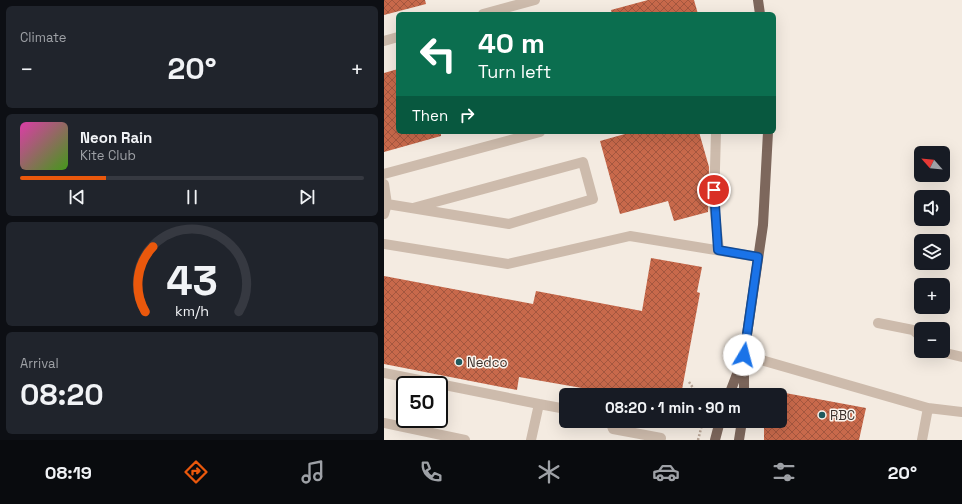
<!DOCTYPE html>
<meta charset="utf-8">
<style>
body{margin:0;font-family:"Space Grotesk",sans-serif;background:#20242c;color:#f1f3f6;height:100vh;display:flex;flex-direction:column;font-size:15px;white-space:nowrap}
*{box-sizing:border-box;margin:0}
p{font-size:13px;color:#9ea1a6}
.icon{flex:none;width:22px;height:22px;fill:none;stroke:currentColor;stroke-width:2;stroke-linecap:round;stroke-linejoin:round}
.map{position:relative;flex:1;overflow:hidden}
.side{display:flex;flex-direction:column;gap:6px;padding:6px;background:#0d0f14;width:384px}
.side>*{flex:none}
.banner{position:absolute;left:12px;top:12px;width:380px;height:122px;border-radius:6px;box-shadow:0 4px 16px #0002;background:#0b6e4f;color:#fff;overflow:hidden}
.needle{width:26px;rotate:297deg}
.buttons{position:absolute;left:530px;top:146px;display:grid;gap:8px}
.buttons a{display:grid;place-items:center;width:36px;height:36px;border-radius:6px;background:#171b24;box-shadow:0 4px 16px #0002;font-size:20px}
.speed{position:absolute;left:12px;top:376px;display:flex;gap:8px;font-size:20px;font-weight:700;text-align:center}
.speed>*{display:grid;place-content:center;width:52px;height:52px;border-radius:50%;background:#171b24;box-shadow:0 4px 16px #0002;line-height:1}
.speed .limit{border:2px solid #111;border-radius:6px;background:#fff;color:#111}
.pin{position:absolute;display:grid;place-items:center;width:34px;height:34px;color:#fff;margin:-17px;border:2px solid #fff;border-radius:50%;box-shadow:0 1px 4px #0007}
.me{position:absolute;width:44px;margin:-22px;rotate:8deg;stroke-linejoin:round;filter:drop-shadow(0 0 3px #0008)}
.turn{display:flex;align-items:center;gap:14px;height:84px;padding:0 16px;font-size:18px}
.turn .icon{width:52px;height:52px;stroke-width:2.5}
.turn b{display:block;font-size:28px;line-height:34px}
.then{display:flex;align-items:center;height:38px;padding:0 16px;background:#0003;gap:8px;font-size:15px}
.big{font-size:30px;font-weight:800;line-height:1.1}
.side .tile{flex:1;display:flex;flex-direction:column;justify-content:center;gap:6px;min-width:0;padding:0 14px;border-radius:6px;background:#20242c}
.side .dial{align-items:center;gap:0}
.dial svg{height:104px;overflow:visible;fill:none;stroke:#363941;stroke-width:7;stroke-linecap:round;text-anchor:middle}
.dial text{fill:#f1f3f6;stroke:none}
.song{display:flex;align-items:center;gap:12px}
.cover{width:48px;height:48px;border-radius:6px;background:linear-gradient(135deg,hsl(320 70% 55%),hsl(100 70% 35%))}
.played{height:4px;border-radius:2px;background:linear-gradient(90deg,#ea580c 25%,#363941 25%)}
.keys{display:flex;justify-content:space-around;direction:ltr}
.heat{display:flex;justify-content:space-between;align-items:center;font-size:22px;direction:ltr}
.trip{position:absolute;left:175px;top:388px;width:228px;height:40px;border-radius:6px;background:#171b24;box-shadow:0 4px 16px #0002;font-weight:800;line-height:40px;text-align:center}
.tabs{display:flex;height:64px;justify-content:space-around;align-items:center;background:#090b0e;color:#9ea1a6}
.tabs .icon{width:28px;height:28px}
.tabs .active{color:#ea580c}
.tabs b{font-size:18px;color:#f1f3f6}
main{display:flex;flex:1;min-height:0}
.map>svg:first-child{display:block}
.building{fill:url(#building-cross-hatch)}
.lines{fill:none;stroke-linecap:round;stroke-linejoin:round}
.path{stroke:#b9a596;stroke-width:2.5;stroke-dasharray:2 2;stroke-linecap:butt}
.minor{stroke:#cdbbac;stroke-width:10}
.major{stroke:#7d675c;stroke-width:10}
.route-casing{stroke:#114b97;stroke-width:10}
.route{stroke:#1a73e8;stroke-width:7}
.poi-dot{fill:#1f5a5e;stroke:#fbf5ee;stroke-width:1.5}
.labels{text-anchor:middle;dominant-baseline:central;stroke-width:3;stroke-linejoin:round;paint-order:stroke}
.poi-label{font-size:13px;fill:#3b302b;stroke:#fbf5ee;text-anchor:start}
</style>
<main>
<section class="side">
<div class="tile"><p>Climate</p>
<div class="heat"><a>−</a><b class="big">20°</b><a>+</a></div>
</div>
<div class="tile">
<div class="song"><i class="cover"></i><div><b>Neon Rain</b><p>Kite Club</p></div></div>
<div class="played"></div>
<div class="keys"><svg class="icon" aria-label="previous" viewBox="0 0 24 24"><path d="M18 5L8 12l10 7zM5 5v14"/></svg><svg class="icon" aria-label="pause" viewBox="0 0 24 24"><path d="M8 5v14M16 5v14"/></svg><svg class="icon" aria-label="next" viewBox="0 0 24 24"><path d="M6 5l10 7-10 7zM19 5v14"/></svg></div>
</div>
<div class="tile dial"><svg viewBox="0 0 100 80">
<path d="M14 69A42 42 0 1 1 86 69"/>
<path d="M14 69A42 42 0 0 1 20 19" stroke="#ea580c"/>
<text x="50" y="56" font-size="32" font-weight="700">43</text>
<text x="50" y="72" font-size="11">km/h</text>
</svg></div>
<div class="tile"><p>Arrival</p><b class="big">08:20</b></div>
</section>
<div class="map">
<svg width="578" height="440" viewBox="0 0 578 440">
<defs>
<pattern id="building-cross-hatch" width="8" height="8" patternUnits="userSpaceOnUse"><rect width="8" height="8" fill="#c8694b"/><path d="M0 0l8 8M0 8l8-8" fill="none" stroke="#a4573f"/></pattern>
</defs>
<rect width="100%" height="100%" fill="#f4ebe1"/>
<path class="building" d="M0 0H41L42 4 0 15Z
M264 0H310L314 14H228L227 10Z
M14 69V132H57V136L0 152V73Z
M248 132H315L325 167 324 212 290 221 284 201 236 214 216 141Z
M267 258 318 267 313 292 316 293 297 395H238L135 377 133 390 0 364V276L149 304 152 291 258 311Z
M396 392 482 408 475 440H380V421H396Z"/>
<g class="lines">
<path class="path" d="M305 382 314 395
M314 440 319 421"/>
<path class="minor" d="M99 14 151 0
M0 41 14 37
M332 132 330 204 335 250
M0 174 156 132
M0 184 3 204
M0 214 3 204 125 224 209 199 199 162 29 208
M0 244 124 264 246 236 374 257
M494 323 529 330 537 337
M553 351 578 357
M360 355 544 408 578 412
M0 373 155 404 147 440
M155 404 182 409
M226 421 229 429 277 438
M0 423 81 440
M538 440 544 408"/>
<path class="major" d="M374 0 376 14
M345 395 358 361
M360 395V355L379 225 384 132
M331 440 336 421
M355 440 358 421"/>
</g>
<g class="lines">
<defs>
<path id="route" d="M330 190 334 250 374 257 360 355"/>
</defs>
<use href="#route" class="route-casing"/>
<use href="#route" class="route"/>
</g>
<g class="poi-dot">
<circle cx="75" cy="362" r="4"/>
<circle cx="438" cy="415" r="4"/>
</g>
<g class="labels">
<g class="poi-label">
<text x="83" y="362">Nedco</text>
<text x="446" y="415">RBC</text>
</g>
</g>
</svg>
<div class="buttons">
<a><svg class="needle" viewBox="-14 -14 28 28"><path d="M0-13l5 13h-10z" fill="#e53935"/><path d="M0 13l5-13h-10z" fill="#9ea1a6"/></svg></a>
<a><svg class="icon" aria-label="sound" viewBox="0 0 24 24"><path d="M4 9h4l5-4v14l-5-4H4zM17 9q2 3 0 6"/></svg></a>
<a><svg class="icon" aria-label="layers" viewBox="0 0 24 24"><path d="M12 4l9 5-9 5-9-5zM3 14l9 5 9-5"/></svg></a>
<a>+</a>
<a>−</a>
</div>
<div class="speed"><div class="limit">50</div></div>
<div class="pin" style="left:330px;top:190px;background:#d93025"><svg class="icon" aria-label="arrive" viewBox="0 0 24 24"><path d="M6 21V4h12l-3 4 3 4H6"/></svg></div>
<svg class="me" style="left:360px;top:355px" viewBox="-20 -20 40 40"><circle r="19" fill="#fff"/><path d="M0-13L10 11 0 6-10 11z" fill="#1a73e8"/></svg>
<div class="trip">08:20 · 1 min · 90 m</div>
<div class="banner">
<div class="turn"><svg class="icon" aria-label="left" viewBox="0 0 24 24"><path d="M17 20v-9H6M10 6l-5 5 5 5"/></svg><div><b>40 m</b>Turn left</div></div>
<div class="then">Then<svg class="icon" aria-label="right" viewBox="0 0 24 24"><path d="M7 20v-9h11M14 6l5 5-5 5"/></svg></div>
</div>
</div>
</main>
<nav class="tabs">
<b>08:19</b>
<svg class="icon active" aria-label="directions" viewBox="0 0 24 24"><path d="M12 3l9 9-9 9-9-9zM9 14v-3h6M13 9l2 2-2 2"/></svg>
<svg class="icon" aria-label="music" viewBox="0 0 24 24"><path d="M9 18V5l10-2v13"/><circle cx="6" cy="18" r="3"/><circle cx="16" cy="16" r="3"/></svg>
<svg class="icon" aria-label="phone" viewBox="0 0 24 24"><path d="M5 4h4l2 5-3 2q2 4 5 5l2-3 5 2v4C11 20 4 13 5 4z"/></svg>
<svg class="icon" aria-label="climate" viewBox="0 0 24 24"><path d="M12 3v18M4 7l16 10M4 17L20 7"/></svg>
<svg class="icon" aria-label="car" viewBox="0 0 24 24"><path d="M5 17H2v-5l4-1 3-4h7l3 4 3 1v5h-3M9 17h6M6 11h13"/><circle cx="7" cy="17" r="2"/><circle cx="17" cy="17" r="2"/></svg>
<svg class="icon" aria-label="filters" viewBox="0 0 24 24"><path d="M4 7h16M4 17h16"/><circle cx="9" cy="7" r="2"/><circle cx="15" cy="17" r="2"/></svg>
<b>20°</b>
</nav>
